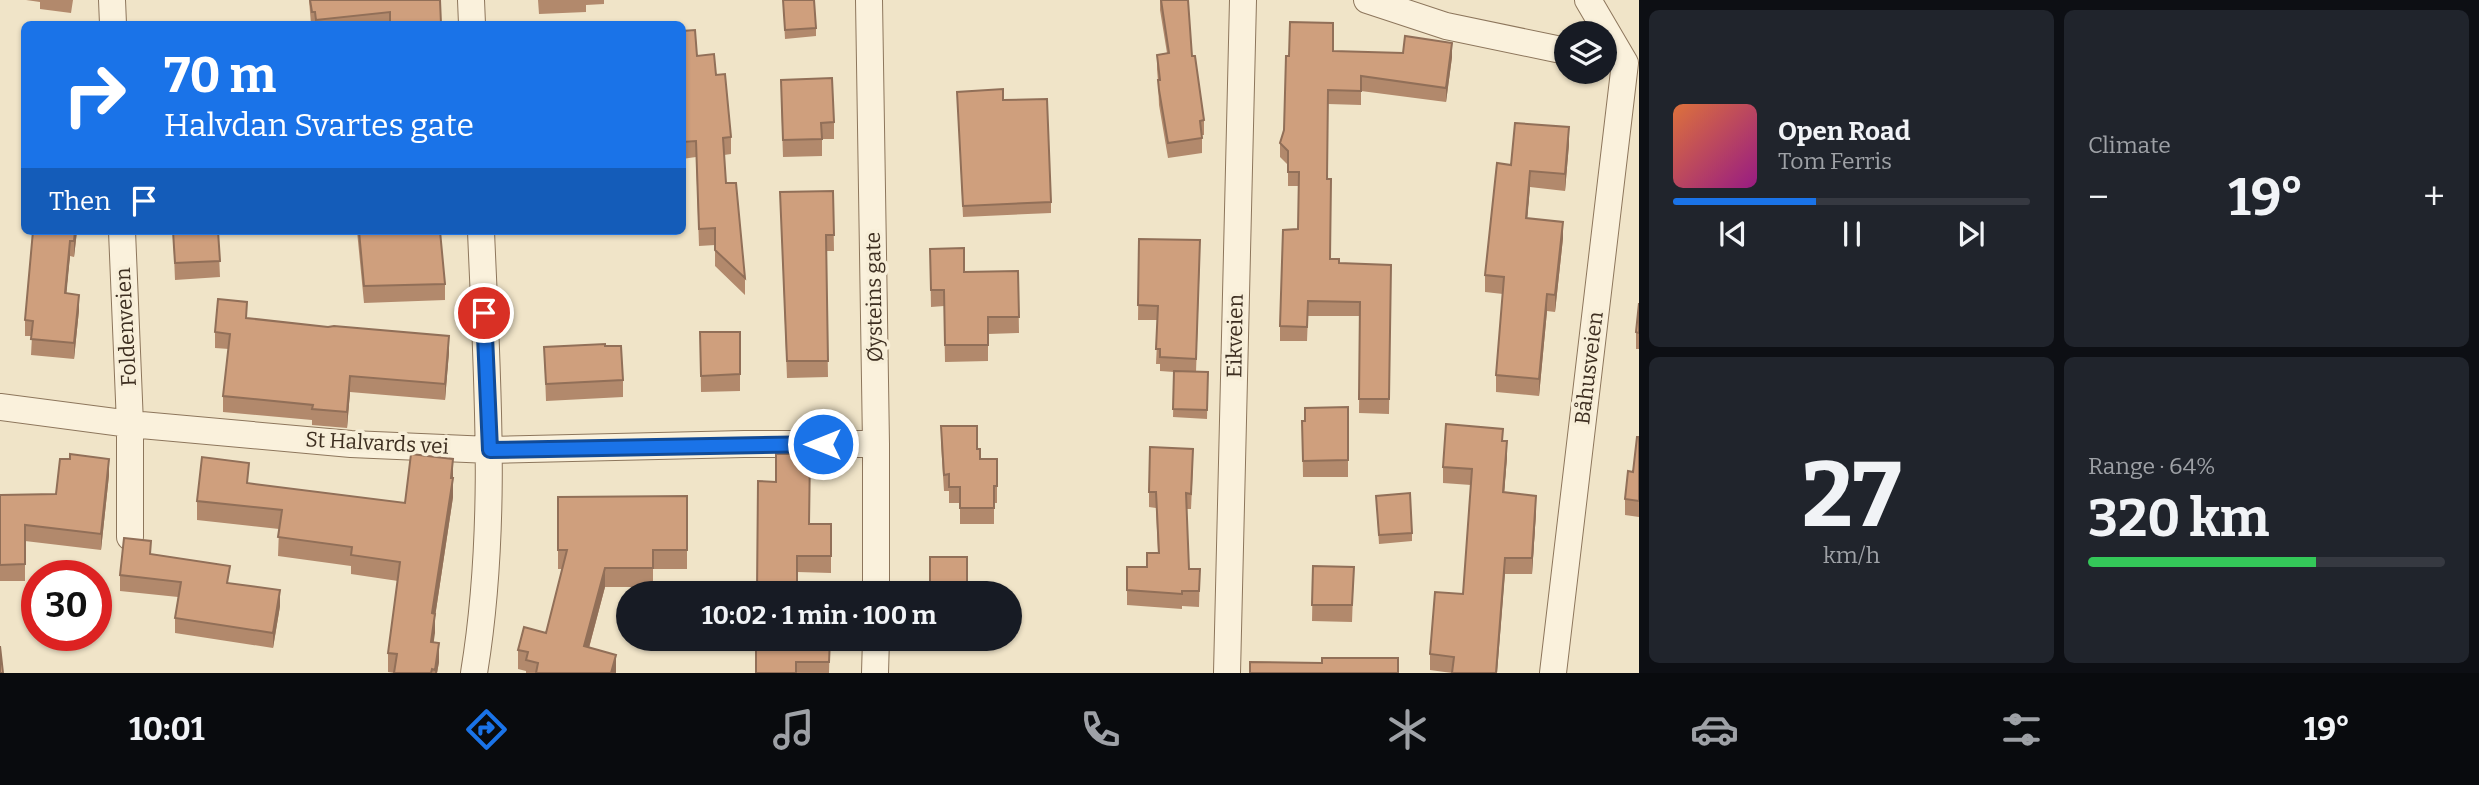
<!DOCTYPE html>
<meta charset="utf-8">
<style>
body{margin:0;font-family:Bitter,serif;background:#20242c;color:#f1f3f6;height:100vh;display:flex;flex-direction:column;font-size:26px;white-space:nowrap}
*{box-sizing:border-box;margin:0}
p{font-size:23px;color:#9ea1a6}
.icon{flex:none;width:38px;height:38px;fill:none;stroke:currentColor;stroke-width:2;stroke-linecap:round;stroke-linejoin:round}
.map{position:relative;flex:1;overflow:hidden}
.side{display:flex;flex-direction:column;gap:10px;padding:10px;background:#0d0f14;width:840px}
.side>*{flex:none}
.top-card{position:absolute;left:21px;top:21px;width:665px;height:214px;border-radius:10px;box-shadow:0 2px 5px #0004;background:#1a73e8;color:#fff;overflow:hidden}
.controls{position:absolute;left:1554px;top:21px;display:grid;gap:14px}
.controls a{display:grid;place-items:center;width:63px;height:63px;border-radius:50%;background:#171b24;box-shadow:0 2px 5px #0004;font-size:35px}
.speed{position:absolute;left:21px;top:560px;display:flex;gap:14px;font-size:35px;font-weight:700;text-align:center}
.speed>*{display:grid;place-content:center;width:91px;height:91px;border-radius:50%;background:#171b24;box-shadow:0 2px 5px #0004;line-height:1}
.speed .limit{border:10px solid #d22;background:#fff;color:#111}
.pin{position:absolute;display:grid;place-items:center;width:60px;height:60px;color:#fff;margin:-30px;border:4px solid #fff;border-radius:50%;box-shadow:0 2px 7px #0007}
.me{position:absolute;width:77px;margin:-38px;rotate:270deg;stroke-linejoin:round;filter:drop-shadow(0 0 5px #0008)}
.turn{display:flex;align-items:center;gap:24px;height:147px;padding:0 28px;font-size:32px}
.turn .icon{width:91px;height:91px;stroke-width:2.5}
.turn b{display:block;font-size:49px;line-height:60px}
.then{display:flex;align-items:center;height:66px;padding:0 28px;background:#0003;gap:14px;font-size:26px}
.big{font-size:52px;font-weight:700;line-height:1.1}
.side .tile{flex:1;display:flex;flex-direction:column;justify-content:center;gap:10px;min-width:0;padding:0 24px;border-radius:10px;background:#20242c}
.side .dial{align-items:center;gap:0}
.dial b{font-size:91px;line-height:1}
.song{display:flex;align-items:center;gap:21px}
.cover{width:84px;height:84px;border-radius:10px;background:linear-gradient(135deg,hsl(20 70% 55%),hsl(310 70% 35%))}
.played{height:7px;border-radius:4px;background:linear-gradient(90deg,#1a73e8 40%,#363941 40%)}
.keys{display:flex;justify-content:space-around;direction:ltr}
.heat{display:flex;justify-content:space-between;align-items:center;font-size:38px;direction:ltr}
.charge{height:10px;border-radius:5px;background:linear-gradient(90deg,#34c759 64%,#363941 0)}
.side .tiles{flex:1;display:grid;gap:10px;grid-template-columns:repeat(2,1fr)}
.trip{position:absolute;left:616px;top:581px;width:406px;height:70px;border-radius:35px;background:#171b24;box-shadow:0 2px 5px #0004;font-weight:700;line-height:70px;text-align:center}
.menu{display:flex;height:112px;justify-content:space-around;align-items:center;background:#090b0e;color:#9ea1a6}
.menu .icon{width:49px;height:49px}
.menu .current{color:#1a73e8}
.menu b{font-size:32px;color:#f1f3f6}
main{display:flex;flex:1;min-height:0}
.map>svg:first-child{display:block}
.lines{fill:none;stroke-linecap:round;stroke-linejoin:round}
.street-casing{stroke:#8d765c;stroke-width:28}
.street{stroke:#faf1dc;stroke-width:26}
.wall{fill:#b2896c}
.shaded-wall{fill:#916f58}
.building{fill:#cf9f7d;stroke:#916f58;stroke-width:2}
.route-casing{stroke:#114b97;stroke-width:18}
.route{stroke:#1a73e8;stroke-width:12}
.labels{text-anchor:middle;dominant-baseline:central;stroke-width:7;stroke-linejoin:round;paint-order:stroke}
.street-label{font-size:21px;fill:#3d2e20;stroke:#f7eed8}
</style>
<main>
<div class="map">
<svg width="1639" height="673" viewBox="0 0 1639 673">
<rect width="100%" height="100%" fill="#f0e4c8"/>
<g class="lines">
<defs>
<path id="street" d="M112 0 113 24
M471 0 472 24
M869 0 876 444V593
M1367 0 1446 26 1566 51
M122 231 130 424V537
M0 407 130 424 351 444 490 450 744 444H876
M474 673C498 527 487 378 481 231
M875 673 876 639
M1227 673 1243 0
M1553 673 1625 63 1588 0"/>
</defs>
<use href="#street" class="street-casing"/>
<use href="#street" class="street"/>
</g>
<path class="wall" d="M26 0H73L71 13 40 9V2Z
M309 0H440L441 24H311Z
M538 0H604V4L586 5V12L539 14Z
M783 0 816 28V36L785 39Z
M1160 0H1188L1192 56 1204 120V135H1202V153L1168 158 1159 105 1158 81 1157 69V55L1167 53 1160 10Z
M682 31 697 56 716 75 731 137V154L724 155 726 183 745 278V295L715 266V245L699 246 696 157 682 159Z
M1333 51 1452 57 1446 102 1361 91V105L1328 104 1327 179 1330 259 1339 263 1391 265 1389 414 1359 413 1360 316H1308L1307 341H1280V326L1298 229 1299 186H1288V165L1280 157V143L1284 130 1289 56Z
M24 80V116L23 115Z
M957 92 1003 100 1051 202V213L963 217Z
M781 96 834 122V139H822V156L783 157Z
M1569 144 1565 191 1530 187 1527 218 1563 238 1555 312 1547 311 1539 396 1496 392V375L1503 294 1485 292V275L1511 165Z
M833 191 834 251H826L828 377 787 378 780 192Z
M77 231 74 257 70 256 66 293 79 310 74 359 31 355 32 336H25V320L37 232Z
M173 231H218L220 277 175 280Z
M357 231H440L445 284V300L364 303Z
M1139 239 1200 255 1196 372H1208L1207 419 1173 417 1174 372 1160 371V364H1156L1158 320H1138Z
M930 249 964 272 1018 271 1019 333 988 334V361L945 362 944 306 931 307Z
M1639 303V349H1636V332Z
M247 318 449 352 445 400 350 392 347 428 312 425V420L223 412V396L229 349 215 348V332Z
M700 332H740V391L701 392Z
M605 346 623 380V397L546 401 544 347Z
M1348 407V477H1303L1302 421Z
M941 426 977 449 980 459H997V503H994V524H960V503H949V491H944L941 443Z
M1639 437V517L1625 515V499L1633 472Z
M1503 441 1507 457 1504 493 1536 512 1532 574H1505L1452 673 1430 670V654L1463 594 1471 485 1443 483V467Z
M453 459V497L435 617 433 642 439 662 437 673H394L388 672V653L398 581 351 574V566L278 556 279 529 197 520V501L405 503Z
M1193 464 1191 509H1186L1189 569H1200L1199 607 1182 606V609L1127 605V567H1147L1158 553 1156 508 1149 507V492Z
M109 475 101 550 25 541V581H0V495L56 494Z
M758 481 809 524H831V573L797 572Z
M687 496V569H653V587H605L589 648 616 673H526V671L518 669V650L546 633 562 569H558V497Z
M1376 496 1412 533V541L1379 544Z
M151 555 229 583 280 606 273 648 175 633V618L178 597 120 591V575Z
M1313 566 1354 567 1352 622 1312 621Z
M830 639 829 673H756Z
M930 639H967V645L930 644Z"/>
<path class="shaded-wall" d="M1452 43V57L1446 102V88Z
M1569 127V144L1565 191V174Z
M1530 171V187L1526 234V218Z
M1563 222V238L1555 312V295Z
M75 231H77L74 257V241Z
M70 241V256L65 309V293Z
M1547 294V311L1539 396V379Z
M79 295V310L74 359V343Z
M449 336V352L445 400V384Z
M350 376V392L347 428V412Z
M1507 441V457L1503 508V492Z
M109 459V475L101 550V534Z
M453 459V497L435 617V633L431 661 432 613Z
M1536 496V512L1532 574V558Z
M1505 558V574L1497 673H1496Z
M605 568V587L584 666V646Z
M280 590V606L273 648V633Z
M439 643V662L437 673H435Z
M616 655V673H611Z"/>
<path class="building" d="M310 0H440L441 24H390V12L316 20 315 12H312Z
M783 0H814L816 28 785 30Z
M1161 0H1188L1192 56H1195L1204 120 1200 121 1202 138 1168 143 1159 90 1158 80H1160L1157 55 1169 53Z
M1290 22 1333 23V51L1403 53 1405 36 1452 43 1446 88 1361 76V91L1328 90 1327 179H1331L1330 259H1339V263L1391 265 1389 399H1359L1360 302 1308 301 1307 327 1280 326 1283 230 1298 229 1299 172H1288V151L1280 143 1284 130 1286 56H1289Z
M695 30 697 56 714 54 716 75 725 74 731 137 723 138 726 183H736L745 278 715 250V228L699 229 696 141 682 142V31Z
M832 78 834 122 821 123 822 139 783 140 781 80Z
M1003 89V100L1047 99 1051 202 963 206 957 92Z
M1515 123 1569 127 1565 174 1530 171 1526 218 1563 222 1555 295 1547 294 1539 379 1496 375 1504 277 1485 275 1497 163 1511 165Z
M833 191 834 235H826L828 361H787L780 192Z
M33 231H75L74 241H70L65 293 79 295 74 343 31 339 33 321 25 320Z
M173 231H218L220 261 175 263Z
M359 231H440L445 284 364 286Z
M1139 239 1200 240 1196 359 1160 357V349H1156L1158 306 1138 305Z
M964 248V272L1018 271 1019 317H988V345H945L944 290H931L930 249Z
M218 299 247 302 246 318 328 327 334 326 449 336 445 384 350 376 347 412 312 409 313 405 223 396 230 334 215 332Z
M1639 303V333L1636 332Z
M700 332H740V374L701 376Z
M605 344V346H621L623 380 546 384 544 347Z
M1174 371 1208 372 1207 410 1173 409Z
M1348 407V460L1303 461 1302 421H1305V408Z
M1446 424 1503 429 1502 441H1507L1503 492 1536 496 1532 558H1505L1496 673H1452L1454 657 1430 654 1435 592 1463 594 1472 469 1443 467Z
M941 426H977V449H980V459H997V486H994V508H960V487H949V474L944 475Z
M1637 437H1639V501L1625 499 1628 471 1633 472Z
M1150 447 1193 449 1191 494 1186 493 1189 569H1200L1199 591H1182V594L1127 590V567H1147V553H1159L1156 492H1149Z
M70 454 109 459 101 534 25 525V564L0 565V495L56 494 60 459H70Z
M411 454 453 459 451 478H453L432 613 435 614 431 642 439 643 435 670 432 669 431 673H394L397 654 388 653 400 562 351 555 352 547 278 537 282 510 197 501 202 457 249 463 247 483 405 503Z
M776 454H810L809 524H831V556H797V593H757L758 481 776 482Z
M1410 493 1412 533 1379 535 1376 496Z
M687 496V550H653V568H605L584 646 616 655 611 673H536L538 663 526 660 528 652 518 650 524 627 546 633 567 550H558V497Z
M124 538 151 541 150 554 230 566 227 583 280 590 273 633 175 618 181 582 120 575Z
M930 557H967V593H930Z
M1313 566 1354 567 1352 605H1312Z
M756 639H830L829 662H796V673H756Z
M0 646 3 673H0Z
M1322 658H1398V673H1250V662L1322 663Z"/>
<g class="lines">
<defs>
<path id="route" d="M484 313 490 450 823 444"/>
</defs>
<use href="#route" class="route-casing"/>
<use href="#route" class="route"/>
</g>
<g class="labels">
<g class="street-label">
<text transform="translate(874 297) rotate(-91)">Øysteins gate</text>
<text transform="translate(126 327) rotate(-93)">Foldenveien</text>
<text transform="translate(1235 336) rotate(-89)">Eikveien</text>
<text transform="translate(1589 368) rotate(-83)">Båhusveien</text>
<text transform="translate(377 443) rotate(3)">St Halvards vei</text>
</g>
</g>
</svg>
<div class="controls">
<a><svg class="icon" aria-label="layers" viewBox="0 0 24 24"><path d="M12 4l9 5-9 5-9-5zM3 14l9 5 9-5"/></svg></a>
</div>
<div class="speed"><div class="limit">30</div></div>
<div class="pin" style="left:484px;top:313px;background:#d93025"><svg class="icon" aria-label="arrive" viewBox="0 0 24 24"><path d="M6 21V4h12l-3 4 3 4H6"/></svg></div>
<svg class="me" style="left:823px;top:444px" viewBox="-20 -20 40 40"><circle r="17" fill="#1a73e8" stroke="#fff" stroke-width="3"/><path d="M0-11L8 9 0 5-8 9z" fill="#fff"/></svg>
<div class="trip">10:02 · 1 min · 100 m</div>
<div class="top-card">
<div class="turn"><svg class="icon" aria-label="right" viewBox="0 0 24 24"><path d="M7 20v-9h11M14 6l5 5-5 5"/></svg><div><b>70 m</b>Halvdan Svartes gate</div></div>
<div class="then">Then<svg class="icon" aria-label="arrive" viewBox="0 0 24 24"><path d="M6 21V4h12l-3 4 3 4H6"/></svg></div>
</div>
</div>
<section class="side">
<div class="tiles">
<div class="tile">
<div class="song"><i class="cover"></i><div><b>Open Road</b><p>Tom Ferris</p></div></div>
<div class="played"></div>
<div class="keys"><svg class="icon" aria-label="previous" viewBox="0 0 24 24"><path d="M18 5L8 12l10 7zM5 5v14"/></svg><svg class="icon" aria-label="pause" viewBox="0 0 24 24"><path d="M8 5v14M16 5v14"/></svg><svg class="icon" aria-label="next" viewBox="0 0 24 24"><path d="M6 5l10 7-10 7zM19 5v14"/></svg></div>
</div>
<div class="tile"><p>Climate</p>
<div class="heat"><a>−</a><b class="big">19°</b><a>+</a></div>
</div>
<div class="tile dial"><b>27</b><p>km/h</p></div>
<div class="tile"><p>Range · 64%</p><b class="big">320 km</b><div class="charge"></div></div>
</div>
</section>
</main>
<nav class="menu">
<b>10:01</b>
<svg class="icon current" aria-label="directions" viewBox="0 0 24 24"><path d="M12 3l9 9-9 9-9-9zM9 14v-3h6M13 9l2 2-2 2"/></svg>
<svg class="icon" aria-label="music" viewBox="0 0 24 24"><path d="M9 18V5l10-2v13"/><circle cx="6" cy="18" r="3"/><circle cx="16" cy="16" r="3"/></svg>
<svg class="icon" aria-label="phone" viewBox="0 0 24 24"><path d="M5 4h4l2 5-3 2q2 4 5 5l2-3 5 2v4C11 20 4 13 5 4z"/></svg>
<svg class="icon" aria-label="climate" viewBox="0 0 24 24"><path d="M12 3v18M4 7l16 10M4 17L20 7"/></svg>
<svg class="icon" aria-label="car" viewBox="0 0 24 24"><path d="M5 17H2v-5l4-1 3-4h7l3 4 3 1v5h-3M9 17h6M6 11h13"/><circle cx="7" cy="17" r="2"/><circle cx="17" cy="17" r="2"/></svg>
<svg class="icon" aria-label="filters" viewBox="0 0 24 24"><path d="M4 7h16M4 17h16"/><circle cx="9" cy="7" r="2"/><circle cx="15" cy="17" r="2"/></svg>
<b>19°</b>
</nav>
